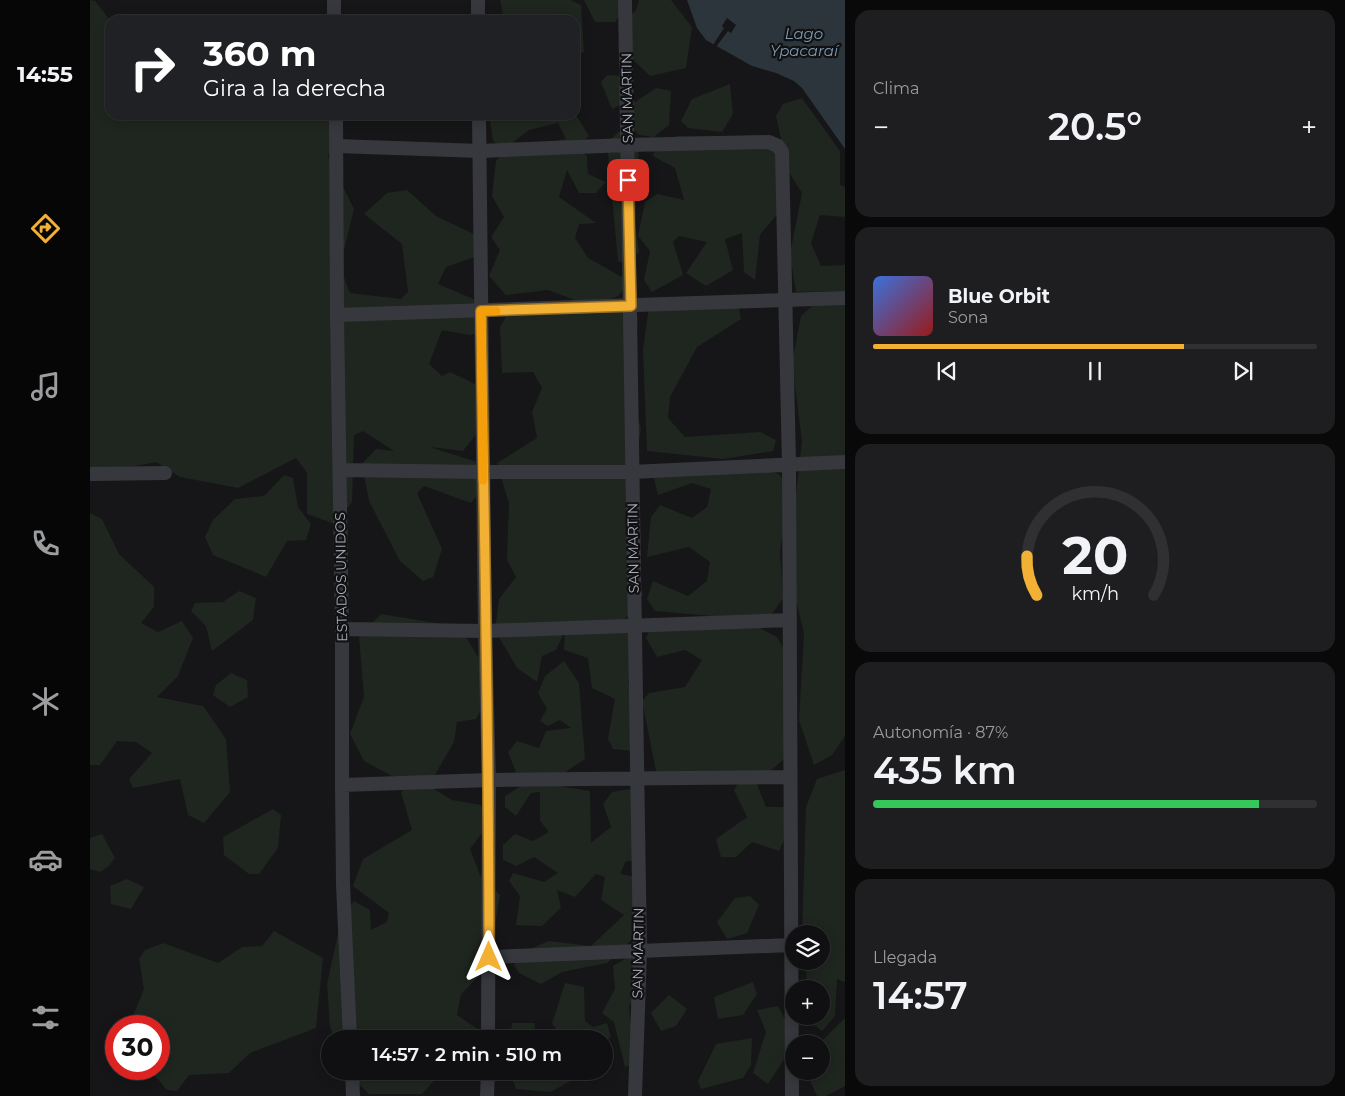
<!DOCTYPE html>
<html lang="es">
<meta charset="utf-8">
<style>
body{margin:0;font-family:Montserrat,sans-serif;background:#1e1e20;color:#f1f3f6;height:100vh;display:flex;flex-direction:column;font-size:19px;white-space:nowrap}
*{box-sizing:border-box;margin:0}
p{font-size:16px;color:#9c9d9f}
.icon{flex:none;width:28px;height:28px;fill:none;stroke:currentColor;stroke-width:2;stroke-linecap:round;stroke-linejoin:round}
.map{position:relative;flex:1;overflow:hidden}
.drawer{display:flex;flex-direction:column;gap:10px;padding:10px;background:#09090a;width:500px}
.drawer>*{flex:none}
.top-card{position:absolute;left:15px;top:15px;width:475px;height:105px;border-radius:15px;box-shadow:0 2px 12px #0003,0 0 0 1px #303032;background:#202124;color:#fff;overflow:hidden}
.fabs{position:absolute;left:695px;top:925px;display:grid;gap:10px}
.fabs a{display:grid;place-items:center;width:45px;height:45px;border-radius:50%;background:#101012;box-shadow:0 2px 12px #0003,0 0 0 1px #303032;font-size:25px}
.speed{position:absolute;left:15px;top:1015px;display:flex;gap:10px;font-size:25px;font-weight:700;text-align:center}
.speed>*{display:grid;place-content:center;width:65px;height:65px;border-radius:50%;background:#101012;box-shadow:0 2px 12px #0003,0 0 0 1px #303032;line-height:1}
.speed .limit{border:8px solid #d22;background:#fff;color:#111}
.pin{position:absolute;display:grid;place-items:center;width:42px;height:42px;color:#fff;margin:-21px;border-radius:10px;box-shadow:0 2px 8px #0006}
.me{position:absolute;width:55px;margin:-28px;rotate:0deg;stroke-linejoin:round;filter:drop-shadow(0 0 4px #0008)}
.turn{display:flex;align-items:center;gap:18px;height:105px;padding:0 15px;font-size:22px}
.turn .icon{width:65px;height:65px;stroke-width:2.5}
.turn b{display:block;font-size:35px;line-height:42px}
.big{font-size:38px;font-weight:600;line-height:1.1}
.drawer .tile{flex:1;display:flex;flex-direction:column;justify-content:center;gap:8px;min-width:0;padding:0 18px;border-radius:15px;background:#1e1e20}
.drawer .dial{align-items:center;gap:0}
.dial svg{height:130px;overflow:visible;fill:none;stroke:#303032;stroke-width:7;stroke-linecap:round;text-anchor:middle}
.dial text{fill:#f1f3f6;stroke:none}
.song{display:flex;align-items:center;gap:15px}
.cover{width:60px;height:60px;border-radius:8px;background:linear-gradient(135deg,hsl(220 70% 55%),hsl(0 70% 35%))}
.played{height:5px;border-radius:2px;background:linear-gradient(90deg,#f2b134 70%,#303032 70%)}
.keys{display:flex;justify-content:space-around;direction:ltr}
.heat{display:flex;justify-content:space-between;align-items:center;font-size:28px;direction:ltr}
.charge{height:8px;border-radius:4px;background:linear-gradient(90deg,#34c759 87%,#303032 0)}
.trip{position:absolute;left:231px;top:1030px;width:292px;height:50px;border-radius:25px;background:#101012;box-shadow:0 2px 12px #0003,0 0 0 1px #303032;font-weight:600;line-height:50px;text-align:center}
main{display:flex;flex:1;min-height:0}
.menu{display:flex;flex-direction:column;width:90px;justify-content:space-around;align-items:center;background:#060607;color:#9c9d9f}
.menu .icon{width:35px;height:35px}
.menu .selected{color:#f2b134}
.menu b{font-size:22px;color:#f1f3f6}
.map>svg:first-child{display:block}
.green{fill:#1e261f}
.water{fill:#2c353c}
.pier{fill:#161618}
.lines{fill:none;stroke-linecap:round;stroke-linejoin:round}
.street{stroke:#37383d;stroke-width:14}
.route-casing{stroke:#9d7322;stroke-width:12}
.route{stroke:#f2b134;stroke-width:9}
.slow{stroke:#f59e0b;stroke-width:9}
.labels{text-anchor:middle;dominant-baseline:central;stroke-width:4.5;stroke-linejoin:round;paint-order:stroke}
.street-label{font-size:14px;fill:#a8adb8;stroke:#111113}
.water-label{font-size:15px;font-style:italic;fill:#7f9bb3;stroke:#111113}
</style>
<main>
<nav class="menu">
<b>14:55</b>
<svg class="icon selected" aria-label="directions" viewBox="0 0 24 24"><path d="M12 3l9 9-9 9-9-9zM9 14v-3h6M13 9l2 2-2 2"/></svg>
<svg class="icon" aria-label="music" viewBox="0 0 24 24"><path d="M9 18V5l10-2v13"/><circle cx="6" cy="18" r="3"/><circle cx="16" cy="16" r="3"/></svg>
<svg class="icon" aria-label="phone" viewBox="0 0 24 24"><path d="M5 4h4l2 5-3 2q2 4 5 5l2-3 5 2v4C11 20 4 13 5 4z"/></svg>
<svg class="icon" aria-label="climate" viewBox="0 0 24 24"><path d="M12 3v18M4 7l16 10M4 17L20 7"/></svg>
<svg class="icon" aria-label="car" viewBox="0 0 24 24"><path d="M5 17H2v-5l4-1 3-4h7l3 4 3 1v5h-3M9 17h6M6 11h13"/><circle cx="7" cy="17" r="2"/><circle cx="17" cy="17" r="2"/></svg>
<svg class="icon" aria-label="filters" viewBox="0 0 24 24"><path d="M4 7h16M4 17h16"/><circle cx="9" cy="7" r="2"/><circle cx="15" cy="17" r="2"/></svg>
</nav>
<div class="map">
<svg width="755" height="1096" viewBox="0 0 755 1096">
<rect width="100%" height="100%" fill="#161618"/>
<path class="green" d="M0 0 5 1 20 20V115H250L238 156 264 209 250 267 260 293 311 299 318 292 312 244 274 214 297 193 317 190 346 216 390 237 391 255 356 267 348 284 393 303 398 330 380 335 352 330 339 364 352 376 360 372 387 385 397 421 373 451 340 447 390 463 399 480 381 503 334 486 327 493 352 549 343 577 333 581 310 561 279 501 272 464 286 449 304 451 273 431 264 435 262 502 245 524 217 514V473L206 458 148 488 90 477 66 462 0 475Z
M410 0H480L491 5 494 52 485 55V20H444L436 15H417L422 16 423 20H406L408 14H413Z
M494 0H535L537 6 525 22H505Z
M549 0H581L602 27 596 68 560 76 531 48 528 28 546 10Z
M517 75 537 76 534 103 522 109 511 82Z
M640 84 643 114 632 132 598 128 591 121 602 99Z
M566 88 581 91 579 125 564 137 549 135 538 123 542 104Z
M712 98 750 151V185L755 187V217L730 215 721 243 731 266 754 265 755 264V291L706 292 700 254 712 193 698 171 686 116 693 104Z
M485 110 486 115 499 136 491 143 478 141 497 156 498 174 516 182 506 193H489L477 170 469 197 506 223 489 224 485 238 498 258 541 282 528 296 501 306 458 290 416 295 399 276 410 250 401 237 414 217 402 196 406 161 416 150 476 139 468 123 439 130 414 149 403 141 399 115H485Z
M531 130 544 136 549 156 540 185 549 252 538 264 528 261 517 142Z
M587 136H671L687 148 700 199 670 235 665 280 654 272 652 233 635 239 643 270 616 286 596 273 617 242 589 236 583 242 593 275 562 292 554 280 560 251 548 236 555 202 567 194 594 200 585 168 563 156 568 143Z
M755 298V736L742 755 724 765 709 720 714 633 698 567 712 441 702 362 711 316 730 299Z
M648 303 651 319 607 347 580 397 578 418 595 437 670 432 686 440 683 451 633 459 557 451 553 350 559 306Z
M423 304 506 314 525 304 548 317 543 400 551 429 541 487 551 538 539 568 553 594 532 623 549 653 538 682 549 725 543 751 523 749 518 739 525 699 502 688 498 658 474 650 475 631 466 650 452 656 447 682 427 668 405 630 409 599 426 577 417 560 419 504 407 463 447 438 442 412 452 388 443 372 412 373 410 327Z
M661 465 689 474 699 488 690 552 693 598 677 621 565 611 557 599 563 581 598 596 617 581 620 562 599 547 557 557 561 517 570 505 602 518 617 507 621 489 602 483 568 495 563 475Z
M194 475 203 478 208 507 221 524 216 540 197 541 176 577 123 555 115 537 123 520 145 499 174 496Z
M0 513 12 519 29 554 64 587V607L51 623 68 632 92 621 103 638 88 676 67 697 113 706 136 739 140 792 114 823 98 815 90 779 43 788 39 779 62 753 46 742 27 741 10 765H0Z
M149 591 166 598 163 620 122 651 116 626 101 611 105 603 133 602Z
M291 614 370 627 390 660 391 710 386 719 367 722 364 742 343 778 302 776 274 761 260 734 274 697 269 636Z
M565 620 662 624 687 637 695 651 696 757 676 775 592 779 566 771 552 701 559 693 595 687 612 660 595 650 567 657 556 638Z
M474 661 489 683 495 759 460 782 427 775 418 752 427 741 449 748 456 731 481 728 470 720 458 726 450 721 457 709 448 693 455 676Z
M141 673 157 680 158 697 140 707 123 695 126 685Z
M755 770V982L747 979 745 1016 732 1031 721 1022V1016H731V989H718L715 961H731V934H712L716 807 727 779Z
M439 781 500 791 501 843 521 827 513 804 522 792 541 789 549 861H536L530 874 553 878 552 930 517 963 472 972 451 984 429 973 424 965 432 953 458 941 501 946 534 915 511 900 515 877 506 874 485 897 467 890 471 908 452 926 426 925 430 896 419 881 423 873 454 882 468 873 444 857 426 866 413 860V845L425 834 443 841 459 832 450 821V792L441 793 426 816 415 807V796Z
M649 782 667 784 676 807H701L702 822 689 851 662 842 646 857H631L626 839 657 817 644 790Z
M336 784 362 800 391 805 398 825 380 849 390 875 410 895 398 967 371 994 367 1015 389 1030 392 1039H245L240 1027 237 984 252 916 264 901 280 910 281 930 297 922 299 913 263 886 273 859 322 830 311 792 316 785Z
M183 809 191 815 188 848 169 874H159L134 855 133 837Z
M12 834 25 858 19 866 10 872 0 869V838Z
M37 879 54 887 41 909 21 904 20 886Z
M660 896 669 905 657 933 637 939 627 922 645 898Z
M184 931 233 958 226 1028 160 1053 139 1073 99 1075 87 1091 77 1090 59 1069H69V1026H39L54 989 49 959 55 950 73 943 128 963 152 947 172 946Z
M540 956 556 986 539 1005 540 1019 554 1032 548 1061 535 1067 524 1022 512 1013 525 989 523 966Z
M663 982 667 994 653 1015 628 1019 624 997Z
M475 983 494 987 495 1021 503 1027 517 1023 521 1037 515 1040V1039H495L490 1037 489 1039H472L473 1037 462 1024Z
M579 995 597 1009 586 1026 571 1031 561 1013Z
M688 1006 702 1034 701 1049 678 1084 663 1073 676 1032 667 1010Z
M755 1018V1086L736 1096H727L716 1072 731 1071V1044H729Z
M422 1023H445L444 1039H420Z
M662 1038 661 1065 653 1078 611 1089 608 1081 626 1044Z
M261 1071H353L332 1094H279L265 1080Z
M419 1071H498L461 1092 426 1089Z"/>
<path class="water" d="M597 0H755V149L712 88 704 81 686 73 662 66 616 40 607 28Z"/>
<path class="pier" d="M637 18 646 25 641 33 638 31 626 47 623 45 634 28 632 26Z"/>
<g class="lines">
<path class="street" d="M244 0V20
M388 0V20
M535 0 550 951 545 1096
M246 115 247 315 252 629V785L253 884 260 1039
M389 115 395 631 399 780 398 1039
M247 146 390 151 537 145 679 142 688 146 692 152 699 464 702 1096
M247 315 755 298
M250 470 393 472H541L755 462
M0 474 75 473
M252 629 395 631 700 620
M252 785 399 780 700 777
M399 957 701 945
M262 1071 263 1096
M397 1096 398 1071"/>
</g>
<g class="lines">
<defs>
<path id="route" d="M399 957C399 742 394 526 391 311L541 306 538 180"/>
</defs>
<use href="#route" class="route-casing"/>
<use href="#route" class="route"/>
<path class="slow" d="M393 480 391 311H406"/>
</g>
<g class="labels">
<g class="street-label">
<text transform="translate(537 98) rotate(-91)">SAN MARTIN</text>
<text transform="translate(543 548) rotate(-91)">SAN MARTIN</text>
<text transform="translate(251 577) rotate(-91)">ESTADOS UNIDOS</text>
<text transform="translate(548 953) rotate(-89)">SAN MARTIN</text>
</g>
<g class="water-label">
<text x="714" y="33">Lago<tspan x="714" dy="17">Ypacaraí</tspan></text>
</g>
</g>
</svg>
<div class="fabs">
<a><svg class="icon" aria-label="layers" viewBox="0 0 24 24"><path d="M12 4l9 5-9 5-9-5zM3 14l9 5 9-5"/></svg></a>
<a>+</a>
<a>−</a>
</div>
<div class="speed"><div class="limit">30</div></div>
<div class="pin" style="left:538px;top:180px;background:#d93025"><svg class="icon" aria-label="arrive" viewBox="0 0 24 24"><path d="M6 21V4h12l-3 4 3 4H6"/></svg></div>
<svg class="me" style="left:399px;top:957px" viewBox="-20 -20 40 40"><path d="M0-17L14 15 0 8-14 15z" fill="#f2b134" stroke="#fff" stroke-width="4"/></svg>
<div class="trip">14:57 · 2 min · 510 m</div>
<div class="top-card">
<div class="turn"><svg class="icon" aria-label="right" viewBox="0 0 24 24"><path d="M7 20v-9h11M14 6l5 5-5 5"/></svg><div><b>360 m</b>Gira a la derecha</div></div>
</div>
</div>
<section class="drawer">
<div class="tile"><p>Clima</p>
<div class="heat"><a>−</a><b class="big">20.5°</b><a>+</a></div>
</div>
<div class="tile">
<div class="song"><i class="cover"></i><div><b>Blue Orbit</b><p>Sona</p></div></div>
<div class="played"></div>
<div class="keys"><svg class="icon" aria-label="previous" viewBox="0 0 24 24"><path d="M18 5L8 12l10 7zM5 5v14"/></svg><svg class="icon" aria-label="pause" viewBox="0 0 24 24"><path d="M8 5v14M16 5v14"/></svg><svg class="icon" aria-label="next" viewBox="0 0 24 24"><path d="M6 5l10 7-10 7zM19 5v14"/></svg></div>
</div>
<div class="tile dial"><svg viewBox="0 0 100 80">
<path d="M14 69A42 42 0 1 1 86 69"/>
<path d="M14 69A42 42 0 0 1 8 45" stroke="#f2b134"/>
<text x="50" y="56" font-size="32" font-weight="700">20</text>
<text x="50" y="72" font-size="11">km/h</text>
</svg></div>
<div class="tile"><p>Autonomía · 87%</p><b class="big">435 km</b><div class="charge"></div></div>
<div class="tile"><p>Llegada</p><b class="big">14:57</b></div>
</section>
</main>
